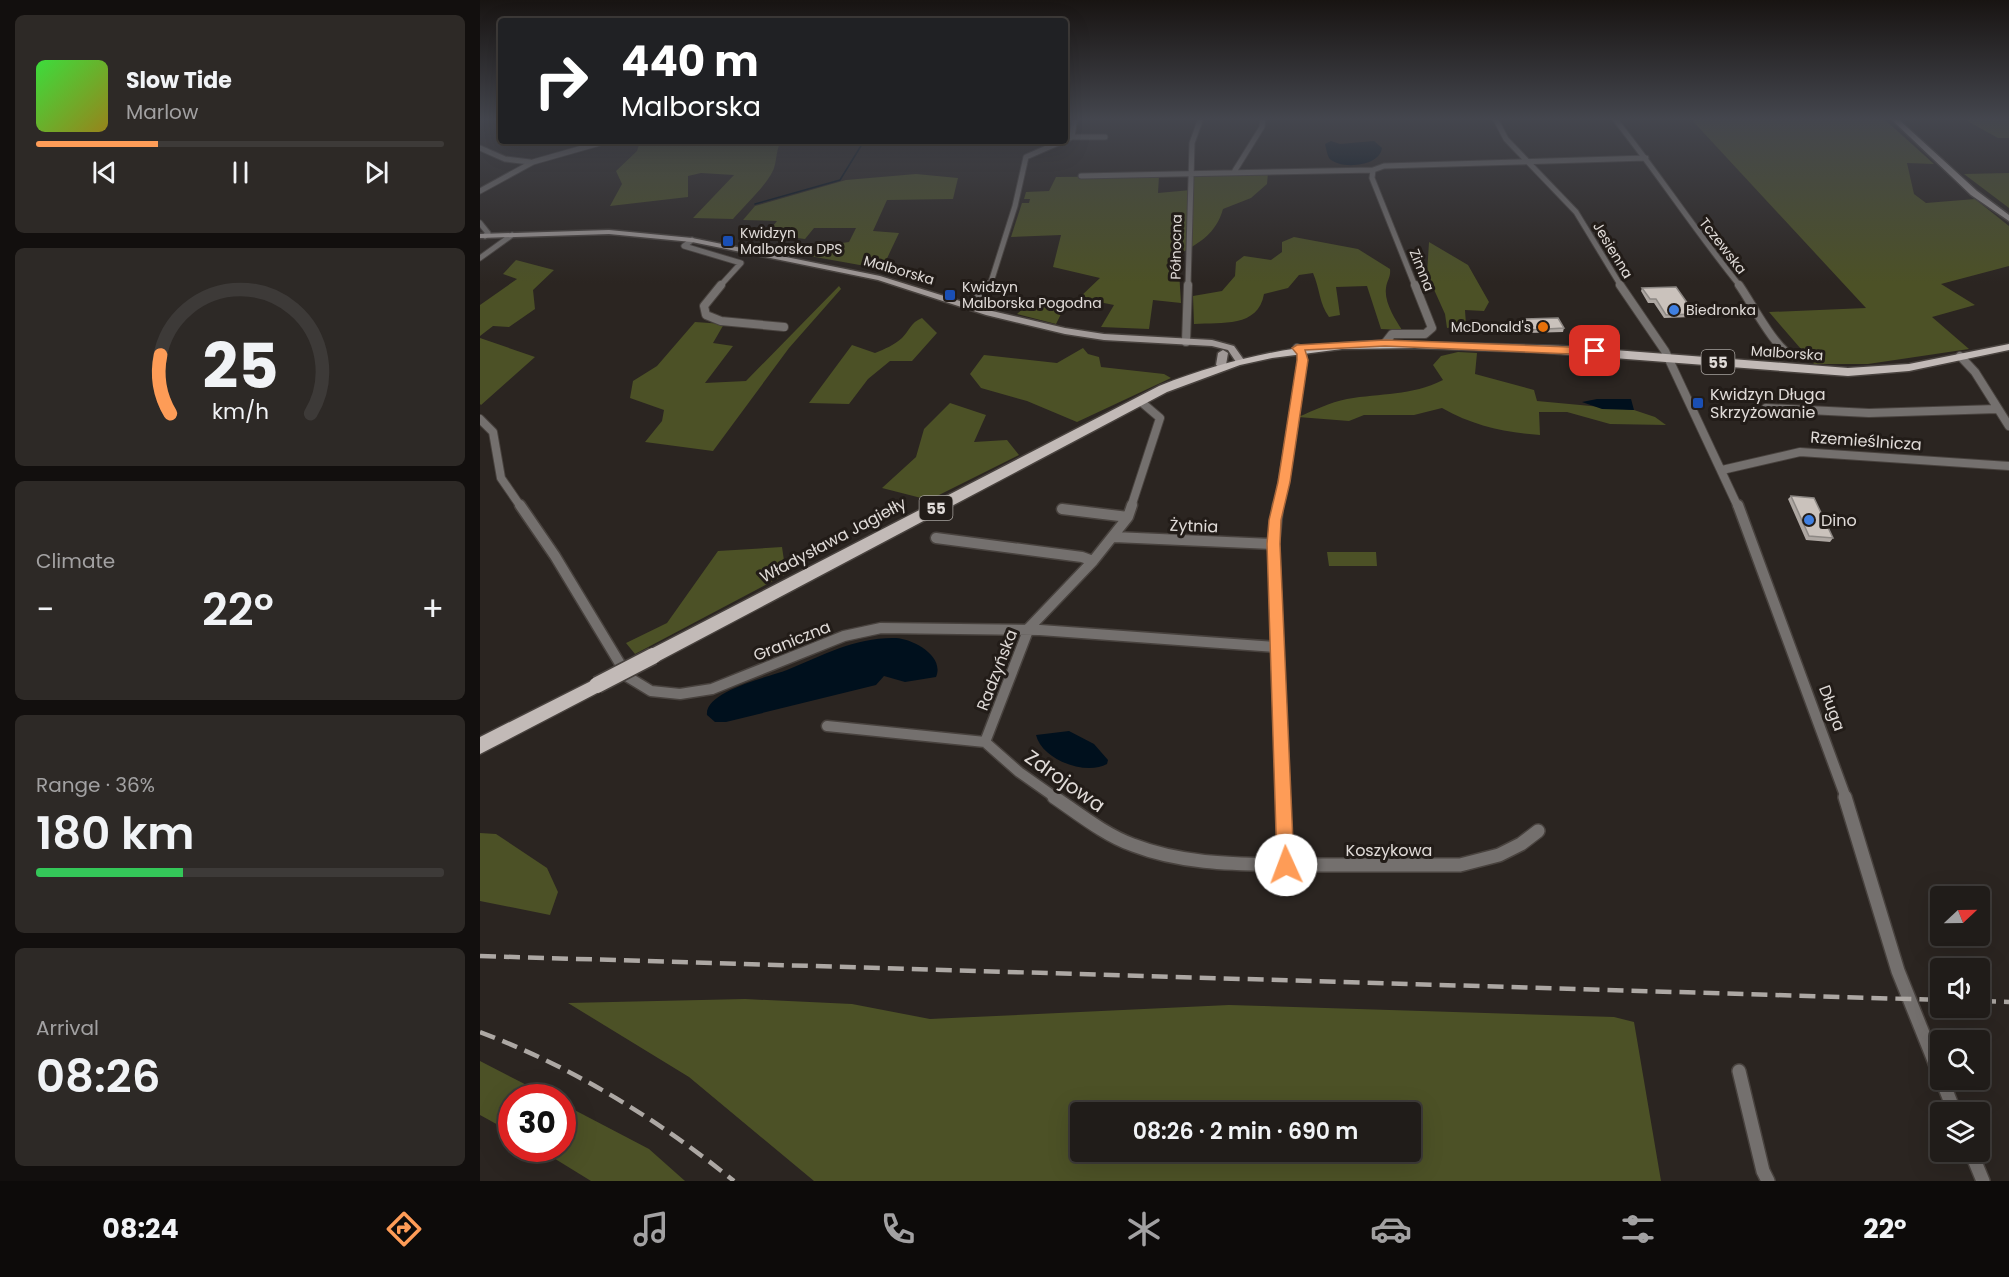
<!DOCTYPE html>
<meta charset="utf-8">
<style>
body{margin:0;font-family:Poppins,sans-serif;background:#2d2926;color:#f1f3f6;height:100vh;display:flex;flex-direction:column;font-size:22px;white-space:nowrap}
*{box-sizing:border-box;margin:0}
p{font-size:20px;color:#a2a1a2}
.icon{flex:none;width:33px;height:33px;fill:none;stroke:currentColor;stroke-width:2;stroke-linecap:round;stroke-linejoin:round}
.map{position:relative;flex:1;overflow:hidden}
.details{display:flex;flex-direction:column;gap:15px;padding:15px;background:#120f0e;width:480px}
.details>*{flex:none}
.guide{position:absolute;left:18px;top:18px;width:570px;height:126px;border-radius:6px;box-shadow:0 6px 24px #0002,0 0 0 2px #3d3a38;background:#202124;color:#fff;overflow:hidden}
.needle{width:39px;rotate:68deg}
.fabs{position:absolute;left:1450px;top:886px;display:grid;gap:12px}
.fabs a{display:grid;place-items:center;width:60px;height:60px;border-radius:6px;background:#201c19;box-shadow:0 6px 24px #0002,0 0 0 2px #3d3a38;font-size:30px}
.speed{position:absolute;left:18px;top:1084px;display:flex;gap:12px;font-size:30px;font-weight:700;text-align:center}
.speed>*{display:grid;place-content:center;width:78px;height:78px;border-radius:50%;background:#201c19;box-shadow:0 6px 24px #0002,0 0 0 2px #3d3a38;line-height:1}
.speed .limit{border:9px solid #d22;background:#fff;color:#111}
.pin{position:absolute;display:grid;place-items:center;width:51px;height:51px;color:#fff;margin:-26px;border-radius:12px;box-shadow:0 3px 9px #0006}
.me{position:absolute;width:66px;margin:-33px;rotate:358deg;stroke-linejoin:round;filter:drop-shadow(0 0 4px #0008)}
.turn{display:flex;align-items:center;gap:21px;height:126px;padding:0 24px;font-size:27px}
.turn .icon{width:78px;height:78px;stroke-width:2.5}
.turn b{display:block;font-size:42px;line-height:51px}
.big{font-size:45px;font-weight:600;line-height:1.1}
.details .card{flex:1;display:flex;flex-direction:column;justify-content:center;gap:9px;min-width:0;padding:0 21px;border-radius:9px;background:#2d2926}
.details .dial{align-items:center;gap:0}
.dial svg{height:156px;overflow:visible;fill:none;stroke:#3d3a38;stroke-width:7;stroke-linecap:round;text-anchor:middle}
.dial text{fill:#f1f3f6;stroke:none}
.song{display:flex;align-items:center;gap:18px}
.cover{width:72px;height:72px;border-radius:9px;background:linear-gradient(135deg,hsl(120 70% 55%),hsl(50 70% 35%))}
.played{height:6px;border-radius:3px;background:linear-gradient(90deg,#fe9c57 30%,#3d3a38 30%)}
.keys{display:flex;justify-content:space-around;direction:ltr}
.heat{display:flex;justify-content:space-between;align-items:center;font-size:33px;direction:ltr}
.charge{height:9px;border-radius:4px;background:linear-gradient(90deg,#34c759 36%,#3d3a38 0)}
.trip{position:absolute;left:590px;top:1102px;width:351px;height:60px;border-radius:6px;background:#201c19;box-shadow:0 6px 24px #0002,0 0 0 2px #3d3a38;font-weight:600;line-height:60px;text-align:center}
.menu{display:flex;height:96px;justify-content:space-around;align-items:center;background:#0d0b0a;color:#a2a1a2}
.menu .icon{width:42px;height:42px}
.menu .active{color:#fe9c57}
.menu b{font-size:27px;color:#f1f3f6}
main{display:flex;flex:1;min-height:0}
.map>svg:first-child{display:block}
.green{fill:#4c5126;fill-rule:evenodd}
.water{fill:#00101d}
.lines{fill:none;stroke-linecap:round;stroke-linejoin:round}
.stream{stroke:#00101d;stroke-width:1.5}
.street-far3-casing{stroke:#48423e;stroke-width:7}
.street-far2-casing{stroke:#48423e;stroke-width:10}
.street-far1-casing{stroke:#48423e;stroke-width:13}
.street-casing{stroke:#48423e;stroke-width:16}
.secondary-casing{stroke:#48423e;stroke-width:3}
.primary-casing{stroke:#48423e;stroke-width:3}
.street-far3{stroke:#74706e;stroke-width:5}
.street-far2{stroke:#74706e;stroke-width:8}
.street-far1{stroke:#74706e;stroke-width:10}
.street{stroke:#74706e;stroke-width:13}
.secondary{fill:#a09997;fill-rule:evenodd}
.primary{fill:#c2bab7;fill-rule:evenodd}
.rail{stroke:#ada8a4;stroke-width:4.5;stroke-dasharray:16 8;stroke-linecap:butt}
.primary-bridge-casing{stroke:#48423e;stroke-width:19;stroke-linecap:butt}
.primary-bridge{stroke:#c2bab7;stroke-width:16}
.wall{fill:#aea7a2}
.building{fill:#cac2bc;stroke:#8d8884;stroke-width:1.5}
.route{fill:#fe9c57;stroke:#a56539;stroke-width:1.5}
.transit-dot{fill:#1a4fb4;stroke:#221c18;stroke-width:2}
.shop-dot{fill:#3f7fe0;stroke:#221c18;stroke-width:2}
.food-dot{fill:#e8710a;stroke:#221c18;stroke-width:2}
.labels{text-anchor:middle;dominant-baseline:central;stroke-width:6;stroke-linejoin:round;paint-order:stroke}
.far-poi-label{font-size:14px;fill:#e0dbd8;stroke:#221c18;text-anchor:start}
.far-street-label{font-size:14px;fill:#e0dbd8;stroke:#221c18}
.shield{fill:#221c18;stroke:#a7a29e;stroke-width:1.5}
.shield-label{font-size:15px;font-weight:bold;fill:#e0dbd8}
.poi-label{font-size:16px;fill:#e0dbd8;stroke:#221c18;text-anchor:start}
.street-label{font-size:16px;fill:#e0dbd8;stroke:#221c18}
.near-street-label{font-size:20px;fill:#e0dbd8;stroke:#221c18}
</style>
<main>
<section class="details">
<div class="card">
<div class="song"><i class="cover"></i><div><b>Slow Tide</b><p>Marlow</p></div></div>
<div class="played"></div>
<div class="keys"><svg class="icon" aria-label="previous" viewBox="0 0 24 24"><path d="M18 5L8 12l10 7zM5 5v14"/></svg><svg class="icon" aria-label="pause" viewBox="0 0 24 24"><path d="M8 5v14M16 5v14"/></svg><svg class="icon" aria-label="next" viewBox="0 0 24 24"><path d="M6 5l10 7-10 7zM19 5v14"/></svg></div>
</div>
<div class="card dial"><svg viewBox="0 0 100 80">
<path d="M14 69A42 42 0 1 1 86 69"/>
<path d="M14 69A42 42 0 0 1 9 39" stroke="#fe9c57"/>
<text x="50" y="56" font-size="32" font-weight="700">25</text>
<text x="50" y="72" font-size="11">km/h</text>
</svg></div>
<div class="card"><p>Climate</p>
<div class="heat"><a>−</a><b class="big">22°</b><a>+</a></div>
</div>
<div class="card"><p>Range · 36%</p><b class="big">180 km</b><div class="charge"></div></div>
<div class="card"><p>Arrival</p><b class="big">08:26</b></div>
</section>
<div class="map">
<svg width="1529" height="1181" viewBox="0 0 1529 1181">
<rect width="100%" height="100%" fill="#2b2521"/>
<path class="green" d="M1210 118H1403L1454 164 1427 163 1434 194 1446 203 1495 199 1529 226V266L1461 284 1495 305 1452 317 1489 349 1388 364H1334L1289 312 1386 308Z
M1482 118H1529V138H1518Z
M160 141H301C296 150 297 159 294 168 289 183 264 206 253 219L213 218 254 175 221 173 208 176V197L130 206 142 184 136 171 157 151Z
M788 173 787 184 771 198 743 209C736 234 719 243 698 255L701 303 673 300 669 329 621 327 634 305 599 298 620 278 573 267 581 235 531 237 542 203H549L550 199H544L546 192 569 191 576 177 679 176 678 193 711 190 712 177Z
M1529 173V208L1484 174Z
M436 174 478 178 473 199 407 200 393 231 419 233 402 269 324 255 334 247 369 242 376 228H334L325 239 302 236 279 243 297 221 263 220 275 206 366 180Z
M814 237 878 249 910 269C911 277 907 280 906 288 904 302 915 319 922 330L901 329 887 286 856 287 860 315 849 317C839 303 840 289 833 273L819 275 808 288 784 294C778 328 742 322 714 324L713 296 742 291 755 276 756 262 764 256 791 260 802 252V242Z
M949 242 988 265 1009 302 1004 311 985 310 986 325 967 328 965 314 947 274Z
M36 260 74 270 53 290 55 309 29 327 13 326 0 336V305L37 279 23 274Z
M359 286 361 289 309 348 233 451 165 442 182 421 184 410 150 398 153 381 177 366 215 322 244 324 233 343 253 346 225 383 266 381Z
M547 305 583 310 576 324 537 314Z
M442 318 457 333 432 361H410L388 379 369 404 329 403 372 345 395 353C405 349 414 345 422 338 430 330 430 323 442 318Z
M0 338 55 357 1 405 0 404Z
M603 348 608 354 619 357 621 367 684 374 691 378 597 422 547 401 501 388 490 374 504 355 577 363Z
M978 352 997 353 995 374 1054 390 1057 401 1154 410 1175 417 1186 425 1130 424 1087 412H1059L1060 435C1023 432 994 426 962 408L934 415H884L869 421 818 417C833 411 850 402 867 399 901 393 931 396 963 380L953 365 961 356Z
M470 403 506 415 494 442 527 440 539 455 449 500 402 488 436 457 444 429Z
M302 547 306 574 155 654 146 643 187 623 238 551Z
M847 552H896L897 566H849Z
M0 833 16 834 67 868 78 892 70 915 0 901Z
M265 999 372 1004 450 1019 749 1005 1134 1017 1154 1022 1181 1181H334L209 1077 88 1003ZM600 1113H930V1152H600Z
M0 1061 72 1098H32L31 1132 0 1115Z
M83 1104 169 1149 205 1181H111L59 1149H82Z"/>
<path class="water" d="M851 141 860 144 894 141 902 148C900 167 859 170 849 158 847 154 846 148 845 144Z
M1117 399H1151L1154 410 1122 409 1102 402Z
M416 638C433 639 465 656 456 677L425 682 404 676 396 685 246 722H235L227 715C224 691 289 677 307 670 343 655 376 637 416 638Z
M589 731 614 744 628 760 627 764C606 776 562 760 556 735Z"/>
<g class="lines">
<path class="stream" d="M275 204 360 180 384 141"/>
<defs>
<path id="street-far3" d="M1015 118 1026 139 1096 212 1141 286
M1134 118C1178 173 1216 232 1260 286
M592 137 595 118
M0 148 25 159 50 162
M893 170 892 178 935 286
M754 172 782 127 783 118
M601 176 893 170 904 166 1166 158
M0 191 53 162 127 141
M0 223 8 233 5 236
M212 240 204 246 261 263 240 286
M0 258 32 235
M507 286 511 282 535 206 546 157 592 137H625
M708 286 712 143 721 118"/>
<path id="street-far2" d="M241 285 224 306 226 315 241 321 304 327
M1140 285 1185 351 1258 507
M1259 285C1270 300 1297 353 1314 356
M488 306 508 285
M706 342 708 285
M905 343 912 334H945L952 328 935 285
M1480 356 1495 372 1529 426
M1286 408 1389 413 1517 409
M0 419 13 432 21 478 41 507
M1242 470 1320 452 1529 466
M651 507 680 418 660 401
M798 507 823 360V354L817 348"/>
<path id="street-far1" d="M40 505 75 556 148 677 171 691 200 694 232 689 364 636 401 628 560 630 797 647
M798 505 794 544 803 798
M1258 505 1366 798
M582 509 648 517
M634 537 794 544
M456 538 602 557 613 561
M347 726 505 742 539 772 576 798
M505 742 549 628 613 561 648 517 652 505"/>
<path id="street" d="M574 797C599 814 625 835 653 845 702 864 754 864 805 865
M803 797 805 865H980L1019 855 1041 844 1058 831
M1365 797 1418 971 1461 1078
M1259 1071 1283 1171 1288 1181
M1462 1080 1475 1113
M1491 1152 1503 1181"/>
<path id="secondary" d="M1410 118H1417L1497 191 1529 215V221L1491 195Z
M129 230 212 238 400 276 512 311 585 328 624 334 732 340 754 346 764 360 762 362H756L748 350 732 346 624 340 585 334 506 315 398 280 212 242 129 234 0 238V234Z
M743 350 748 353 746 365 741 368 736 365 738 353Z"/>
<path id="primary" d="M898 341 1082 346 1368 368 1429 364 1529 344V350L1429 371 1368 376 1055 352 935 348 862 349 792 358 760 365 687 392 179 661 173 663 167 661 165 656 167 651 679 386C753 357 818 344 898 341Z
M117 678 123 680 125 685 123 690 0 754V737Z"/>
</defs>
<use href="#street-far3" class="street-far3-casing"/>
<use href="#street-far2" class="street-far2-casing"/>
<use href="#street-far1" class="street-far1-casing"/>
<use href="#street" class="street-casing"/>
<use href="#secondary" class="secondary-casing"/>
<use href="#primary" class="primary-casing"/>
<use href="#street-far3" class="street-far3"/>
<use href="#street-far2" class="street-far2"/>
<use href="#street-far1" class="street-far1"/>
<use href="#street" class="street"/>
<use href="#secondary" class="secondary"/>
<use href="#primary" class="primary"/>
<path class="rail" d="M0 956 1461 1000
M1500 1001 1529 1002
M0 1032C94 1068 176 1118 254 1181"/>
<defs>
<path id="primary-bridge" d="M117 685 173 656"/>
</defs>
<use href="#primary-bridge" class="primary-bridge-casing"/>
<use href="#primary-bridge" class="primary-bridge"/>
</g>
<path class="wall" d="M1162 288 1215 314 1213 317 1184 318 1174 303H1168L1161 291Z
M1043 319 1084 328 1083 332 1048 333 1042 323Z
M1311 496 1353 538 1350 542 1326 540 1308 499Z"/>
<path class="building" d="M1196 287 1215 314 1186 315 1176 299H1170L1162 288Z
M1078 318 1084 328 1049 330 1043 319Z
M1311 496 1334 498 1353 538 1329 536Z"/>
<linearGradient id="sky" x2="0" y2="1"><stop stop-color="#181412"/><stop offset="0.42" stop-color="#44464e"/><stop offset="1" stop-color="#44464e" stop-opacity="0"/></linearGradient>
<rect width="1529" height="283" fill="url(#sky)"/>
<path class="route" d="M905 340 1115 348 1120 351 1115 355 905 346 825 350 828 360 810 482 801 520 800 544 814 865 812 871 806 873 799 871 797 865 787 544 789 520 798 482 817 360V354L812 348 817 345Z"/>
<g class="transit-dot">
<rect x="242" y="235" width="12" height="12" rx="3"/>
<rect x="464" y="289" width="12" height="12" rx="3"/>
<rect x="1212" y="397" width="12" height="12" rx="3"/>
</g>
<g class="shop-dot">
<circle cx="1194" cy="310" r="6"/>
<circle cx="1329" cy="520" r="6"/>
</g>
<circle class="food-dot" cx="1063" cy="327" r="6"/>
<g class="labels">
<g class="far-poi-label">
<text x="260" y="233">Kwidzyn<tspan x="260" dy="16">Malborska DPS</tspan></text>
<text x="482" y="287">Kwidzyn<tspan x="482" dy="16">Malborska Pogodna</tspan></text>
<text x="1206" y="310">Biedronka</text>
<text x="1051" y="327" text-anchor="end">McDonald's</text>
</g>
<g class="far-street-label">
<text transform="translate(1243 246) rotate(52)">Tczewska</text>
<text transform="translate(696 247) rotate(-89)">Północna</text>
<text transform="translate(1133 250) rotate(59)">Jesienna</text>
<text transform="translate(419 270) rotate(16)">Malborska</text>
<text transform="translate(942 270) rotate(68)">Zimna</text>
<text transform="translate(1307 353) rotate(4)">Malborska</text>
</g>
<g class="shield">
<rect x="1221.5" y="350" width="33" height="24" rx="4.5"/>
<rect x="439.5" y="496" width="33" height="24" rx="4.5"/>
</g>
<g class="shield-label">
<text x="1238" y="362">55</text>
<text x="456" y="508">55</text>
</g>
<g class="poi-label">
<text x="1230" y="394">Kwidzyn Długa<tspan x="1230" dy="18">Skrzyżowanie</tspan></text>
<text x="1341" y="520">Dino</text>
</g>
<g class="street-label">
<text transform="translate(1386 441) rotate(4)">Rzemieślnicza</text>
<text transform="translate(714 526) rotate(2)">Żytnia</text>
<text transform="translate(353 540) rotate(-28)">Władysława Jagiełły</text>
<text transform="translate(312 641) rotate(-22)">Graniczna</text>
<text transform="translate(517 670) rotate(-69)">Radzyńska</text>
<text transform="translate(1352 708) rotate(70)">Długa</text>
<text x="909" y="850">Koszykowa</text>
</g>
<g class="near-street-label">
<text transform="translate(585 781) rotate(35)">Zdrojowa</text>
</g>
</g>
</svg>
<div class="fabs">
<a><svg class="needle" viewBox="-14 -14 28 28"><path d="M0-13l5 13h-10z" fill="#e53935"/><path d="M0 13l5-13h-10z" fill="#a2a1a2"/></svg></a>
<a><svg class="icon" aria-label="sound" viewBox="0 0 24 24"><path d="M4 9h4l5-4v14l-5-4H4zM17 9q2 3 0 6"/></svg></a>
<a><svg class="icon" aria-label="search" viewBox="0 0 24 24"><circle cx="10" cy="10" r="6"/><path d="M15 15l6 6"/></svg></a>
<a><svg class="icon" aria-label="layers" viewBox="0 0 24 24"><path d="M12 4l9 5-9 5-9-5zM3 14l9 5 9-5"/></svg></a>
</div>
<div class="speed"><div class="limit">30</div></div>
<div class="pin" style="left:1115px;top:351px;background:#d93025"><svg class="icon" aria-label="arrive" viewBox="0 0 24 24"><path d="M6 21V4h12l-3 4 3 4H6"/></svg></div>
<svg class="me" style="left:806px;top:865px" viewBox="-20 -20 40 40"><circle r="19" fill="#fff"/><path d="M0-13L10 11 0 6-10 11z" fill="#fe9c57"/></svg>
<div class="trip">08:26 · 2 min · 690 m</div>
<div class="guide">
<div class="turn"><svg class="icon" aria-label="right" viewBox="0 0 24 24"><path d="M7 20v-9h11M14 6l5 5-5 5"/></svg><div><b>440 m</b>Malborska</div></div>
</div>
</div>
</main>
<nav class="menu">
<b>08:24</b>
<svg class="icon active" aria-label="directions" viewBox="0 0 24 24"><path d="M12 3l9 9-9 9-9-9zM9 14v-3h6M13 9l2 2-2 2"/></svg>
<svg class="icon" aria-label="music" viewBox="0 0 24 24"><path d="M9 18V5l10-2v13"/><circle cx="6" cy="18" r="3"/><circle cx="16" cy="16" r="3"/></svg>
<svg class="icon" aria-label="phone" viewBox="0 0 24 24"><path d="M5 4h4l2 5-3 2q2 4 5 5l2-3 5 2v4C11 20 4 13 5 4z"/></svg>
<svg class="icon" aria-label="climate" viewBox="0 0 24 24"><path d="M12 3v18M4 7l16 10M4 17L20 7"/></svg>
<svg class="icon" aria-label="car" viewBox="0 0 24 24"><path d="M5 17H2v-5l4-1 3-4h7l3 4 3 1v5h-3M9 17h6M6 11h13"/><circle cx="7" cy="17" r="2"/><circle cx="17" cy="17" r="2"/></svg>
<svg class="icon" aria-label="filters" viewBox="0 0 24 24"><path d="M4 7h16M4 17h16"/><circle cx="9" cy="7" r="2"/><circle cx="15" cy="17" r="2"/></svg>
<b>22°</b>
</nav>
